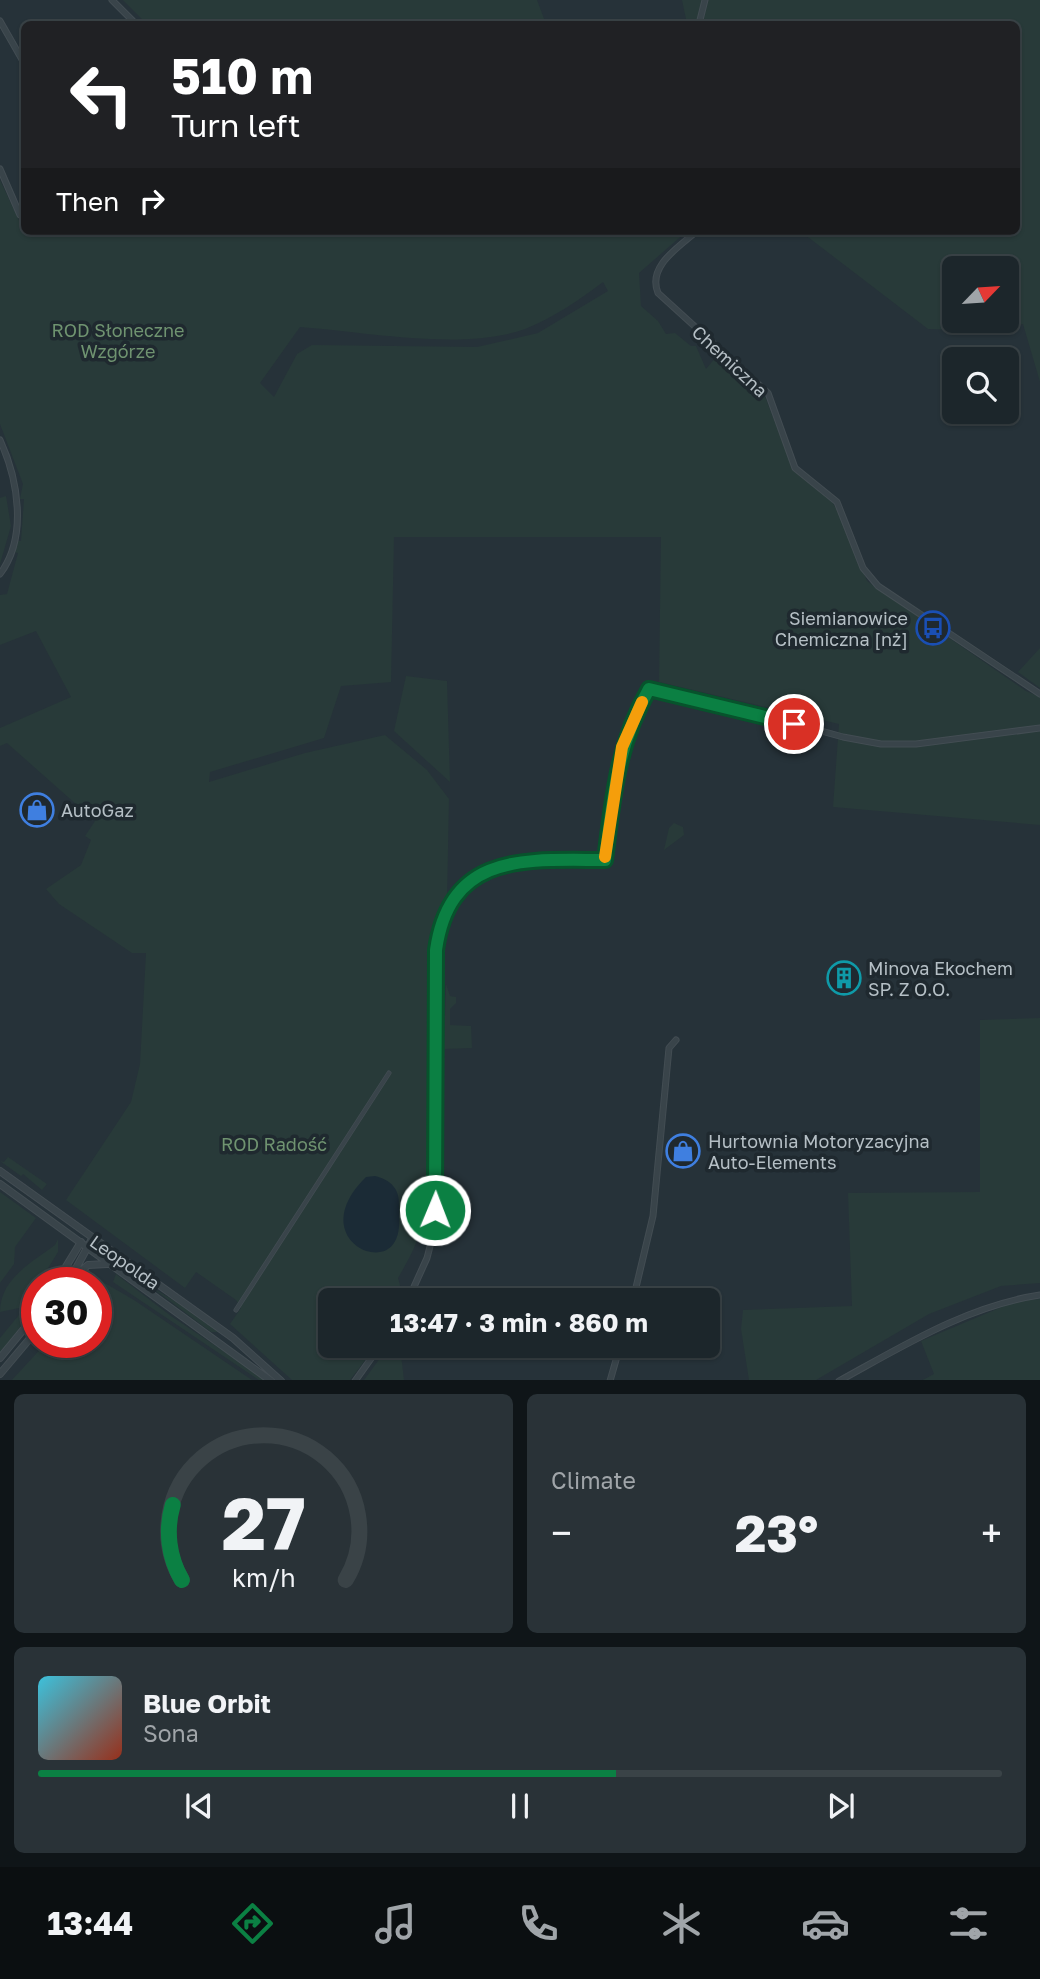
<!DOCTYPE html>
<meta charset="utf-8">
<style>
body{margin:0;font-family:"Golos Text",sans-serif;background:#293237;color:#f1f3f6;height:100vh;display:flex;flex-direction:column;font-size:26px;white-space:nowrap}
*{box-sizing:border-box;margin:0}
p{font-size:23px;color:#a0a5a9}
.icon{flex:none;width:38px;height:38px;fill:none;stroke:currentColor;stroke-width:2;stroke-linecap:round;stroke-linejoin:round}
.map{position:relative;height:1380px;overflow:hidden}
.drawer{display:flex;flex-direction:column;gap:14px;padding:14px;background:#0f1518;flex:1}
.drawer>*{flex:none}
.top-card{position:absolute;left:21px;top:21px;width:999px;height:214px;border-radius:10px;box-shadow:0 2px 5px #0004,0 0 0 2px #3a4347;background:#202124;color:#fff;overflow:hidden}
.needle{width:46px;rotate:65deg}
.buttons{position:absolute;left:942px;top:256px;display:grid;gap:14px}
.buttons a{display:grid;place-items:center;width:77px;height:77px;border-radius:10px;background:#1c262b;box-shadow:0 2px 5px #0004,0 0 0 2px #3a4347;font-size:35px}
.speed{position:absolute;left:21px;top:1267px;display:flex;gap:14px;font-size:35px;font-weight:700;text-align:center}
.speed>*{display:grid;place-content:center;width:91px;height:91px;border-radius:50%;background:#1c262b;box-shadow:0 2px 5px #0004,0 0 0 2px #3a4347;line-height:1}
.speed .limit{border:10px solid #d22;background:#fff;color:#111}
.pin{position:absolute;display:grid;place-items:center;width:60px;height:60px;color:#fff;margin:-30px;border:4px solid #fff;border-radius:50%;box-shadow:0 2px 7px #0007}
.me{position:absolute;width:77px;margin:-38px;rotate:1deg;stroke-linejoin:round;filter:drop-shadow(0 0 5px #0008)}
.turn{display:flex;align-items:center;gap:24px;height:147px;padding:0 35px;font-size:32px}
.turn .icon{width:91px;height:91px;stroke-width:2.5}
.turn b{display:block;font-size:49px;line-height:60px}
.then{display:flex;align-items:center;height:66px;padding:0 35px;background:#0003;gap:14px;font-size:26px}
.big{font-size:52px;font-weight:700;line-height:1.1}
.drawer .widget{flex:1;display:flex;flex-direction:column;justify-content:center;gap:10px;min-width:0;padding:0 24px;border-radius:10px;background:#293237}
.drawer .dial{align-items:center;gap:0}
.dial svg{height:182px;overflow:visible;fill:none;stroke:#3a4347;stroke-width:7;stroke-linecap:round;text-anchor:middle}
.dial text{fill:#f1f3f6;stroke:none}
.song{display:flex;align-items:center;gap:21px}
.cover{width:84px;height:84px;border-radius:10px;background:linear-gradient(135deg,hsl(190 70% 55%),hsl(10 70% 35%))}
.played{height:7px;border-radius:4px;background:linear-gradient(90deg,#0b8043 60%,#3a4347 60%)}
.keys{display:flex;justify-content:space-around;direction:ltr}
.heat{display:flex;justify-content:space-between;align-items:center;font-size:38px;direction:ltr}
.drawer .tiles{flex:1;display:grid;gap:14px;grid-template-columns:1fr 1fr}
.widget:last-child{grid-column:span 2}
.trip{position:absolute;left:318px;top:1288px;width:402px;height:70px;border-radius:10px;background:#1c262b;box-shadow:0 2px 5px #0004,0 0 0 2px #3a4347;font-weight:700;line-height:70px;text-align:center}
.tab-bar{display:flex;height:112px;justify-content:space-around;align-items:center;background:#0b0f11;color:#a0a5a9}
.tab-bar .icon{width:49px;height:49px}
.tab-bar .selected{color:#0b8043}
.tab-bar b{font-size:32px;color:#f1f3f6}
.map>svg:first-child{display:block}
.green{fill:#283a39;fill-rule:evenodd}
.water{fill:#1b2b36}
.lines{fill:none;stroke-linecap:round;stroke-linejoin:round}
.pedestrian-casing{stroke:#434d53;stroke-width:5}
.minor-casing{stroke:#434d53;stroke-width:7}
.tertiary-casing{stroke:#434d53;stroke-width:8}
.pedestrian{stroke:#39444a;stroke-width:3.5}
.minor{stroke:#39444a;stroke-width:5}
.tertiary{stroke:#39444a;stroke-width:6}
.route-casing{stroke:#07532c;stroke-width:18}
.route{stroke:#0b8043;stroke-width:12}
.slow{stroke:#f59e0b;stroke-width:12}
.labels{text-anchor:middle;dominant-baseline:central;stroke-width:7;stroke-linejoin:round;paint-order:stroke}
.park-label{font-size:18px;fill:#6f9370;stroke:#1f292f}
.street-label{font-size:18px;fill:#b5bfc5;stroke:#1f292f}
.poi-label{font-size:18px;fill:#b5bfc5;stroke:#1f292f;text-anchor:start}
</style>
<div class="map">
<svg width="1040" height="1381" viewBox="0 0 1040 1381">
<rect width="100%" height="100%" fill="#263239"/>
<path class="green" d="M123 0H537L546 24H147Z
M682 0H1040V382L1023 324 996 331 928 329 800 231H1017V24H687ZM954 268H1006V320H954Z
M0 180 24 231H687L639 273 641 306 658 321 666 334 675 333 691 346H696L706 369 717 356 764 394 794 471 832 502 841 516 867 581 1026 691 1040 697V825L833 807 839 724 659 682 661 537H394L391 682 341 686 324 738 210 772 209 782 305 753 385 735 427 770 449 799 447 898 432 934 427 980 431 1205 424 1206C423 1234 412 1254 398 1278L404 1300H331V1346H376L350 1380H292L230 1324 241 1308 236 1300 196 1272 185 1288 66 1200 131 1102 140 1064 146 953H132L59 904 46 889 81 865 91 840 85 836 95 821 7 743 0 746V728L71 697 36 631 0 645V595L7 594 18 553 14 552 16 541H21L24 499H20L23 484 0 424ZM603 282 608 291 538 333 477 347 312 345 297 354 274 397 260 383 300 327C367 332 463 351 525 329 553 318 579 300 603 282Z
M6 496 11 526 0 564V498Z
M1040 648V688L1018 672Z
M406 676 447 681 450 782 394 731Z
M674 823 683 827 684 835 664 850 669 828Z
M446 984 450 996 456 997V1003L450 1009V1025L471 1026 472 1048 444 1049Z
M1040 1018V1283L1001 1286 929 1314 816 1380H749L741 1329 743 1310 852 1306 848 1193 980 1192V1020Z
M8 1157 47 1184 42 1190 23 1174 21 1176 0 1161 4 1162Z
M0 1192 36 1218 15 1247 14 1264 0 1283Z
M58 1239V1252L24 1307 0 1312C0 1279 31 1263 55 1245Z
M116 1274 171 1316 267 1380H259L113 1282Z
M91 1275 134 1300 252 1380 11 1381 47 1342H96V1283H82Z
M151 1287 180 1304 218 1332H211Z
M37 1293V1306L0 1353V1338Z
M1040 1299V1380L921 1381 934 1374 921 1341 1016 1301Z
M389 1346H400L404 1380H364Z"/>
<path class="water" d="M375 1176C391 1180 400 1189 399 1206 399 1218 401 1233 394 1243 376 1271 309 1233 366 1177Z"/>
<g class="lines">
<defs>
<path id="pedestrian" d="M236 1310 389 1073"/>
<path id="minor" d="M112 0 136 24
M0 21 24 63
M699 24 705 0
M0 169 20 215 24 216
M697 231C679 247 647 266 658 293L768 393 795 468 837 502 863 568 878 586 1040 694
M0 440C18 479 28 537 0 574
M408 1300 427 1258 435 1227 436 950C451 851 526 860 605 860 613 796 617 746 649 689L745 710 843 737 881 744H916L1040 728
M633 1300 653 1216 669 1048 676 1040
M355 1381 380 1346
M610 1381 620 1346
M839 1381C903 1346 967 1306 1040 1295"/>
<path id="tertiary" d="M0 1171 233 1338 281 1381
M0 1184 271 1381
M74 1277 88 1265 107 1264
M56 1283 81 1242
M68 1283 92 1239
M0 1358 37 1313
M0 1374 37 1330"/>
</defs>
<use href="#pedestrian" class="pedestrian-casing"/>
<use href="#minor" class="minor-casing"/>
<use href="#tertiary" class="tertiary-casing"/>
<use href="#pedestrian" class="pedestrian"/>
<use href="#minor" class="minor"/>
<use href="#tertiary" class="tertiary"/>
</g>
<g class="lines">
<defs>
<path id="route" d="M435 1210 436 950C450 851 527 860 605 860 613 797 617 745 649 689L794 724"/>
</defs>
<use href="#route" class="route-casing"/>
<use href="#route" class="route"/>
<path class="slow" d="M605 857 622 747 642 702"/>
</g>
<defs>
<symbol id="bus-ring" viewBox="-11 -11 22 22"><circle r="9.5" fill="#1f292f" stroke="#1a4fb4" stroke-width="1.5"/><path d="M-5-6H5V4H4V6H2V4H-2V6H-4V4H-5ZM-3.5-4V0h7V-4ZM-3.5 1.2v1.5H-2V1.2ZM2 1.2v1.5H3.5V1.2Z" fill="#1a4fb4"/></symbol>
<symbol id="shop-ring" viewBox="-11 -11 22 22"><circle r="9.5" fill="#1f292f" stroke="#3f7fe0" stroke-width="1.5"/><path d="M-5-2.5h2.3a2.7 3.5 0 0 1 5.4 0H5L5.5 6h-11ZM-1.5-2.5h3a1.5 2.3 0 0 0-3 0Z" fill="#3f7fe0"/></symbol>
<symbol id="building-ring" viewBox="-11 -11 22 22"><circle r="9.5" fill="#1f292f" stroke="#0f9aa8" stroke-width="1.5"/><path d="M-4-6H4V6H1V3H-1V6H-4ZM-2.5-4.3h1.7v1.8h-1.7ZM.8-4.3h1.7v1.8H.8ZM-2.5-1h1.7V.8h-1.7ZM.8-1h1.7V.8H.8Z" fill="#0f9aa8"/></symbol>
</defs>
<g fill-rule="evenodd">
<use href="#bus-ring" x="914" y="609" width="38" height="38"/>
<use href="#shop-ring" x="18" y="791" width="38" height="38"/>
<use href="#building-ring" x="825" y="959" width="38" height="38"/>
<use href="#shop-ring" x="664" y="1132" width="38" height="38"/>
</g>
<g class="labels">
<g class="park-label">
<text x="118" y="330">ROD Słoneczne<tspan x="118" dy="21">Wzgórze</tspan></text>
<text x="274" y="1144">ROD Radość</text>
</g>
<g class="street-label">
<text transform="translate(730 361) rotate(43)">Chemiczna</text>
<text transform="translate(125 1262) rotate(35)">Leopolda</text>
</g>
<g class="poi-label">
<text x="908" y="618" text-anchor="end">Siemianowice<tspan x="908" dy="21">Chemiczna [nż]</tspan></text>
<text x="61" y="810">AutoGaz</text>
<text x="868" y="968">Minova Ekochem<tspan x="868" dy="21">SP. Z O.O.</tspan></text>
<text x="708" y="1141">Hurtownia Motoryzacyjna<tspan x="708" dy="21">Auto-Elements</tspan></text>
</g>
</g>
</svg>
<div class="buttons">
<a><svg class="needle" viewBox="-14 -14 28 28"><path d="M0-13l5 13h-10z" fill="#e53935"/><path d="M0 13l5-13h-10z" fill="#a0a5a9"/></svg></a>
<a><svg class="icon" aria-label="search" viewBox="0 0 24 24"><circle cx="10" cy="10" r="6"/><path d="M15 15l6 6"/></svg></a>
</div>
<div class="speed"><div class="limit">30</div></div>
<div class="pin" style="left:794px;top:724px;background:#d93025"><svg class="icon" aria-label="arrive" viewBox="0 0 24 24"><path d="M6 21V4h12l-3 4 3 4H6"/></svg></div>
<svg class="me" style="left:435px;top:1210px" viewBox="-20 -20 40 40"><circle r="17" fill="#0b8043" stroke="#fff" stroke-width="3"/><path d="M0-11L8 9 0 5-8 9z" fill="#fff"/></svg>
<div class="trip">13:47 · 3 min · 860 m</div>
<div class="top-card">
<div class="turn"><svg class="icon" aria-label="left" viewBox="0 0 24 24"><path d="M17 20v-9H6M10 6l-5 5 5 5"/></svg><div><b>510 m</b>Turn left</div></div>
<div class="then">Then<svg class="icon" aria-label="right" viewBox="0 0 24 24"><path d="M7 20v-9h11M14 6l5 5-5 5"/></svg></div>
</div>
</div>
<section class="drawer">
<div class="tiles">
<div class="widget dial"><svg viewBox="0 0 100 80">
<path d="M14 69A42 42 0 1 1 86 69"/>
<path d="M14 69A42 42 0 0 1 10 36" stroke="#0b8043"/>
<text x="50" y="56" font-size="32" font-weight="700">27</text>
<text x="50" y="72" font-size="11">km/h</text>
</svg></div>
<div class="widget"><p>Climate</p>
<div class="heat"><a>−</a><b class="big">23°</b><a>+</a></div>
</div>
<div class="widget">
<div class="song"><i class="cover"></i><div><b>Blue Orbit</b><p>Sona</p></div></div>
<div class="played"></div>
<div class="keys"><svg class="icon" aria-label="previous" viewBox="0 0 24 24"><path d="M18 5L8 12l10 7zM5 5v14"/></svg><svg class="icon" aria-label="pause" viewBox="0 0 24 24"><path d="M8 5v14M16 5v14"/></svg><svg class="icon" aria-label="next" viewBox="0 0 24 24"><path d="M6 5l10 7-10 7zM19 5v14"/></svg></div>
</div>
</div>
</section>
<nav class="tab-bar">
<b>13:44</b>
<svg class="icon selected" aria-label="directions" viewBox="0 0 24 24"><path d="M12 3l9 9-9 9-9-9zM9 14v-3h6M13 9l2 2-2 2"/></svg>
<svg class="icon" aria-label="music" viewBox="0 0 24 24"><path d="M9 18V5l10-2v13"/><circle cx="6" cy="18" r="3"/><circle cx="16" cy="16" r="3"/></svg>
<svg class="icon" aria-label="phone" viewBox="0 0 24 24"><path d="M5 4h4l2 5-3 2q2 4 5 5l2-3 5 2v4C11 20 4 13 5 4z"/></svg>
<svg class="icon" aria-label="climate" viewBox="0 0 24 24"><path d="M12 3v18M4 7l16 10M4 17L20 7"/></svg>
<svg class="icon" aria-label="car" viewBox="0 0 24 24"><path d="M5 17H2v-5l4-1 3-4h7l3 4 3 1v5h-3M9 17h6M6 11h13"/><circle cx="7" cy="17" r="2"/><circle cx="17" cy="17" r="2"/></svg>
<svg class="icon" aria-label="filters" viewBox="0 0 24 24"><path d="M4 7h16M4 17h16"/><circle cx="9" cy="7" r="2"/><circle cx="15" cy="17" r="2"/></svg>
</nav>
